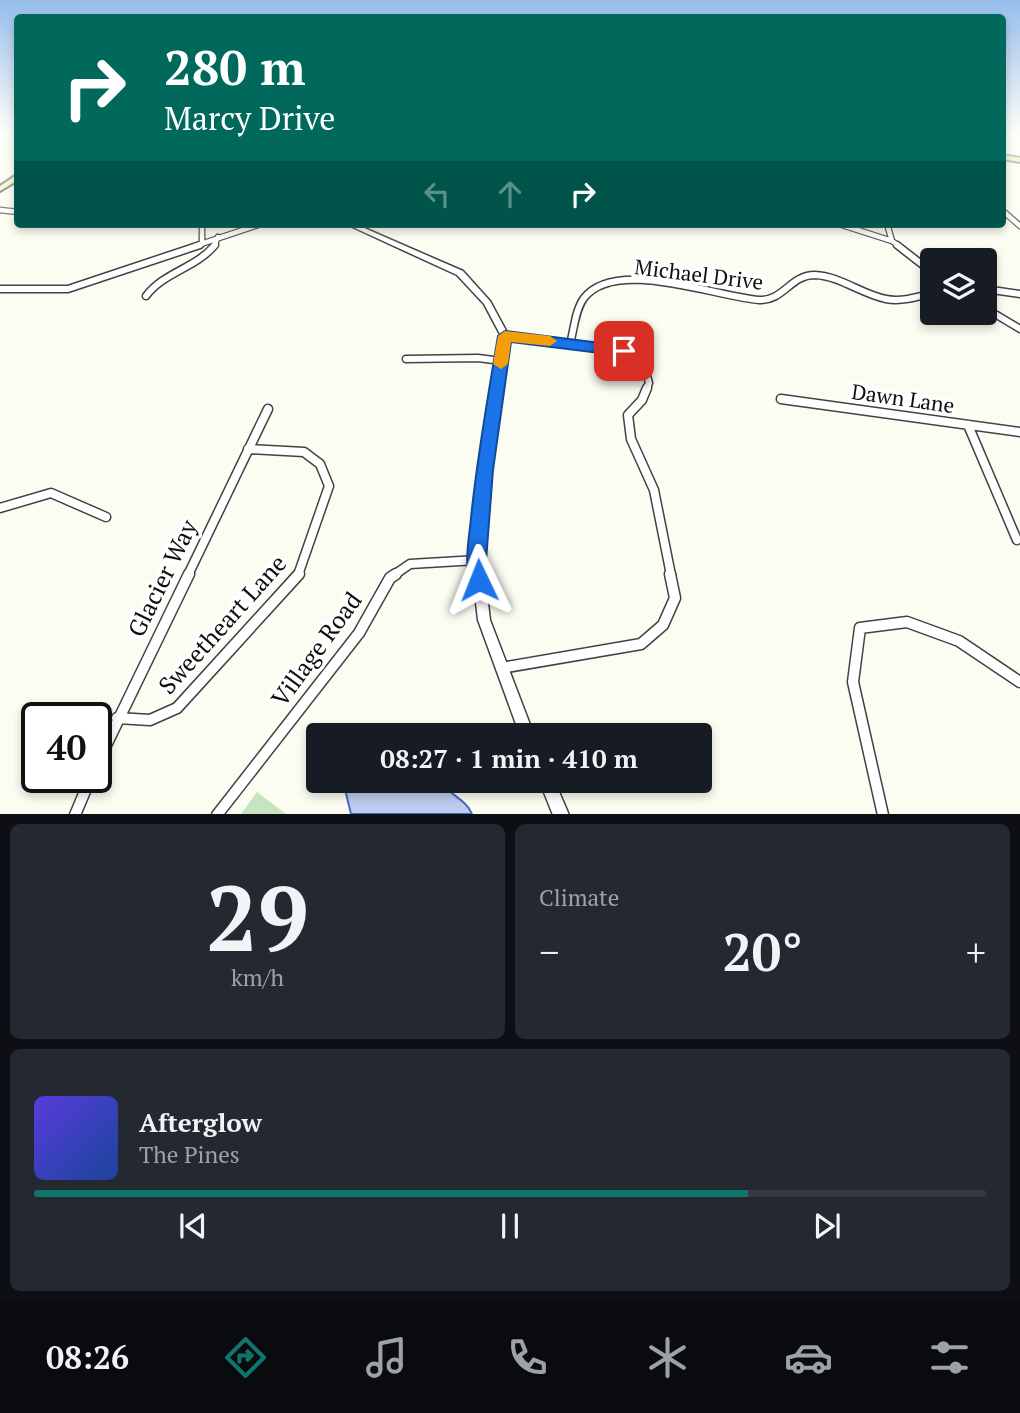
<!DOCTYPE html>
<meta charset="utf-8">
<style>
body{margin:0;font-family:"PT Serif",serif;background:#242831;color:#f1f3f6;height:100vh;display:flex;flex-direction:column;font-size:26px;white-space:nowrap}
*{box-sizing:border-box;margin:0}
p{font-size:23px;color:#9ea1a6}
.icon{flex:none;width:38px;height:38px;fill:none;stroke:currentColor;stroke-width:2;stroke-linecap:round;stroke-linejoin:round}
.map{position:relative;height:814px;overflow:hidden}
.side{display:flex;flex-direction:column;gap:10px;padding:10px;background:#0d0f14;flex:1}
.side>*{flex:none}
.hud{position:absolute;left:14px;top:14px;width:992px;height:214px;border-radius:7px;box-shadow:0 4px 10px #0003;background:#00695c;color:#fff;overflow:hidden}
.tools{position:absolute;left:920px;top:248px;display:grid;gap:14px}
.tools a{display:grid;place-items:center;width:77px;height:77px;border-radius:7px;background:#171b24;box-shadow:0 4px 10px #0003;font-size:35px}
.speed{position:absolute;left:21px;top:702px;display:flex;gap:14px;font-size:35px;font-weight:700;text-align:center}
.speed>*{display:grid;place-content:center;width:91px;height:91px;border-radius:50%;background:#171b24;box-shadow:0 4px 10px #0003;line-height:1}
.speed .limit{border:4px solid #111;border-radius:10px;background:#fff;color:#111}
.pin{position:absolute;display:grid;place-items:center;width:60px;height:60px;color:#fff;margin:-30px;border-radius:14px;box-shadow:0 4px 10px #0006}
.me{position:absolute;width:77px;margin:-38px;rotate:358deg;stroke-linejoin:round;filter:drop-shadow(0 0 5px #0008)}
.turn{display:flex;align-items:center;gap:24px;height:147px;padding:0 35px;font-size:32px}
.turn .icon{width:91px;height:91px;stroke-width:2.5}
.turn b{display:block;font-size:49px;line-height:60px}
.lanes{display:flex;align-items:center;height:66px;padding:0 35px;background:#0003;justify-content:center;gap:35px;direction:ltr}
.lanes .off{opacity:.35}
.big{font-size:52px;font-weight:700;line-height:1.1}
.side .card{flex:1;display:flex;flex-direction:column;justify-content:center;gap:10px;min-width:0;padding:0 24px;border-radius:10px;background:#242831}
.side .dial{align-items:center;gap:0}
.dial b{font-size:91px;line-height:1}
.song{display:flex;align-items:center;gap:21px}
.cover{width:84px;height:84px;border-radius:10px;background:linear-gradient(135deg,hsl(250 70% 55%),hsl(220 70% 35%))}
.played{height:7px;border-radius:4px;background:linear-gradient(90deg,#0f766e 75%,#363941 75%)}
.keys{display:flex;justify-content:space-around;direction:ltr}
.heat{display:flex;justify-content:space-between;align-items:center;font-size:38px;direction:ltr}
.side .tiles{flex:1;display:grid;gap:10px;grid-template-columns:1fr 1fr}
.card:last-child{grid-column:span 2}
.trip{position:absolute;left:306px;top:723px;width:406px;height:70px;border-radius:7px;background:#171b24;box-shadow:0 4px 10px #0003;font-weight:700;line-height:70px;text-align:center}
.dock{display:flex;height:112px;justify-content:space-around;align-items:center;background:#090b0e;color:#9ea1a6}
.dock .icon{width:49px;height:49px}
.dock .active{color:#0f766e}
.dock b{font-size:32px;color:#f1f3f6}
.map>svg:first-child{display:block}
.green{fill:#c5e4bf}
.water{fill:#bccbef;stroke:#4b69be;stroke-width:2}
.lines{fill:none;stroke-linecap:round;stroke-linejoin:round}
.minor-far3-casing{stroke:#424242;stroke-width:7}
.minor-far2-casing{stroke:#424242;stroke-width:9}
.minor-far1-casing{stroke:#424242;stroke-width:11}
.minor-casing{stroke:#424242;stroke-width:13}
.tertiary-casing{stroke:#424242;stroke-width:3}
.secondary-casing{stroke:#313131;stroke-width:4}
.trunk-casing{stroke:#202020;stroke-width:4}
.minor-far3{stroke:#fff;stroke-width:4.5}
.minor-far2{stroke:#fff;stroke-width:6}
.minor-far1{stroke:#fff;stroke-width:8}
.minor{stroke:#fff;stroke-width:10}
.tertiary{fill:#fff;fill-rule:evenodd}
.secondary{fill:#e7f6b4;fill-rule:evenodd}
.trunk{fill:#e0da70;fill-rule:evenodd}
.route{fill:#1a73e8;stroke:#114b97;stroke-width:2}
.slow{fill:#f59e0b}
.labels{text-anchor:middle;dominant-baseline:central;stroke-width:7;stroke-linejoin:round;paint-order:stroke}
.street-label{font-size:21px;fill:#0f0f0f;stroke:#fff}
.near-street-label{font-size:24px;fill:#0f0f0f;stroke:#fff}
</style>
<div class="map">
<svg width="1020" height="815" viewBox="0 0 1020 815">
<rect width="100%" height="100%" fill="#fcfdf2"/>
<path class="green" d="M257 792 286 814H241Z"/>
<path class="water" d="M343 781H440C449 795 466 799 472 814H351Z"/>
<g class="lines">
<defs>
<path id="minor-far3" d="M0 210 18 212
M1003 211 1020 226
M202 224V243
M839 224 892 241
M887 224 892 241 899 246
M195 246 261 224
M214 246 218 237"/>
<path id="minor-far2" d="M897 245 933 273
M0 289H68L200 245
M985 289 1020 294
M146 296C164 272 196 268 215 245
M985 308 1020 329
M505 336 624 350 644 365 649 383 646 390
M570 344C574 330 575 310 584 298 615 257 717 297 759 300 784 301 790 275 815 275 840 276 861 294 886 299 901 302 918 297 933 293
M406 359 478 358 501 361"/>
<path id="minor-far1" d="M647 388 642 400 628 415 631 439 654 490 671 575
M781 399 1020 432
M968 425 1017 540
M248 449 304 452 320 464 329 486 298 575
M0 508 51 493 106 517
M188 575 268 409
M394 575 410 564 477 560"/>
<path id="minor" d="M501 668 641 644 663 625 675 598 670 574
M117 718 150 720 177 708 299 574
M96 766 189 574
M75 815 91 777
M217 815 359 633 390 578 396 574
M883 815 853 682 860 628 907 622 959 641 1020 682"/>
<path id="tertiary" d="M346 224H355L463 271 490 301 509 336 490 470 483 560 490 620 534 735H520L478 620 471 560 480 470 501 336 484 304 457 275Z
M539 780H554L569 815H553Z"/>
<path id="secondary" d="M18 174V180L0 191V186Z"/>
<path id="trunk" d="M1003 155 1020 158V162L1003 159Z"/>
</defs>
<use href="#minor-far3" class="minor-far3-casing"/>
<use href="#minor-far2" class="minor-far2-casing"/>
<use href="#minor-far1" class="minor-far1-casing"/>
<use href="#minor" class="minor-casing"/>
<use href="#tertiary" class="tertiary-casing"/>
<use href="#secondary" class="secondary-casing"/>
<use href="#trunk" class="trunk-casing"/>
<use href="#minor-far3" class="minor-far3"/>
<use href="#minor-far2" class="minor-far2"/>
<use href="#minor-far1" class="minor-far1"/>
<use href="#minor" class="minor"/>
<use href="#tertiary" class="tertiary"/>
<use href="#secondary" class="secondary"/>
<use href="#trunk" class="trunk"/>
</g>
<linearGradient id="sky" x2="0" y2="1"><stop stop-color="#96bdeb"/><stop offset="0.54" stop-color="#fefef9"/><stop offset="1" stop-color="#fefef9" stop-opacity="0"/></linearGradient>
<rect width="1020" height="248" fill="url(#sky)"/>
<path class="route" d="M505 331 624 346 631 351 624 356 511 342 493 470 486 561 489 580 486 587 479 590 472 587C463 566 469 540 471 518 477 457 488 397 498 336Z"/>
<path class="slow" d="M505 331 550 336 557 341 550 346 511 342 508 364 501 369 493 364 498 336Z"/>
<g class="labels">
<g class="street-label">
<text transform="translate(699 274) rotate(7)">Michael Drive</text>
<text transform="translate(903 398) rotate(8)">Dawn Lane</text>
</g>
<g class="near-street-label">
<text transform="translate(162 578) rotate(-64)">Glacier Way</text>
<text transform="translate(222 624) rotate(-48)">Sweetheart Lane</text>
<text transform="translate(316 649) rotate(-54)">Village Road</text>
</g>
</g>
</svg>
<div class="tools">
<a><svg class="icon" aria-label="layers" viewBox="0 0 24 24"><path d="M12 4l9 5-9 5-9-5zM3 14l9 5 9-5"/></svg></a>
</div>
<div class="speed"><div class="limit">40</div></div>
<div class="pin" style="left:624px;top:351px;background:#d93025"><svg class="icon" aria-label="arrive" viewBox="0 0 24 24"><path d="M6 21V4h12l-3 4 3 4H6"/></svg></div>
<svg class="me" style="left:479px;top:580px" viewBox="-20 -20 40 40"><path d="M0-17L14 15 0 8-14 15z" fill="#1a73e8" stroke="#fff" stroke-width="4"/></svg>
<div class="trip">08:27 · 1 min · 410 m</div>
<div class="hud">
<div class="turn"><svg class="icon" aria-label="right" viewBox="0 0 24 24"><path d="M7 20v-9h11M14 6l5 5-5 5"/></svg><div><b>280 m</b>Marcy Drive</div></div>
<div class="lanes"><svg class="icon off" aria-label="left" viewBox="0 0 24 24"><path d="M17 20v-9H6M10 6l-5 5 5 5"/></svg><svg class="icon off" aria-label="ahead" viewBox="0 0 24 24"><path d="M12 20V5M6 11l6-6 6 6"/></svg><svg class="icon" aria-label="right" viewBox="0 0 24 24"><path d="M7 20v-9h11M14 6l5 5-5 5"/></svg></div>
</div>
</div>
<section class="side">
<div class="tiles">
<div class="card dial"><b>29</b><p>km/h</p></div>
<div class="card"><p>Climate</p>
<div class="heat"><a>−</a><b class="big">20°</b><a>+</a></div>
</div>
<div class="card">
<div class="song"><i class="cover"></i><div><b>Afterglow</b><p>The Pines</p></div></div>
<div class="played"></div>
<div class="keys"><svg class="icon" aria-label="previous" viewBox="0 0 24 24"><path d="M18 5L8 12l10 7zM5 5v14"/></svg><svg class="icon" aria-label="pause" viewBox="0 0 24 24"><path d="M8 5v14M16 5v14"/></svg><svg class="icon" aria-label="next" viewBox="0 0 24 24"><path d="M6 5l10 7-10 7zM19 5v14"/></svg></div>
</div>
</div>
</section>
<nav class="dock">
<b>08:26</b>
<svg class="icon active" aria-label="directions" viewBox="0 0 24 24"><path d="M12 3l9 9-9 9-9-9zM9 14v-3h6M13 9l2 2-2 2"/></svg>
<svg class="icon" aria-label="music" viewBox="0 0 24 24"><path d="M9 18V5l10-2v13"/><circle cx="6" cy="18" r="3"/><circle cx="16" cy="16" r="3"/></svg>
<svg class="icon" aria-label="phone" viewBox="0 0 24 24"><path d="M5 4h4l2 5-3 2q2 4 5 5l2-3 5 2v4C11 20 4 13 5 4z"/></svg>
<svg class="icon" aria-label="climate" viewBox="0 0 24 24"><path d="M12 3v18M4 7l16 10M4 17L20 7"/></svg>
<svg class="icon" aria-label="car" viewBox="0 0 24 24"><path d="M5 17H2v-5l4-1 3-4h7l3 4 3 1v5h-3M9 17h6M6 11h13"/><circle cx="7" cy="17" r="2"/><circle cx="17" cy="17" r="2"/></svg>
<svg class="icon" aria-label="filters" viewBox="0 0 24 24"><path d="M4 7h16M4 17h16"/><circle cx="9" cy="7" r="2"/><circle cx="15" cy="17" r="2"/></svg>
</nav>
